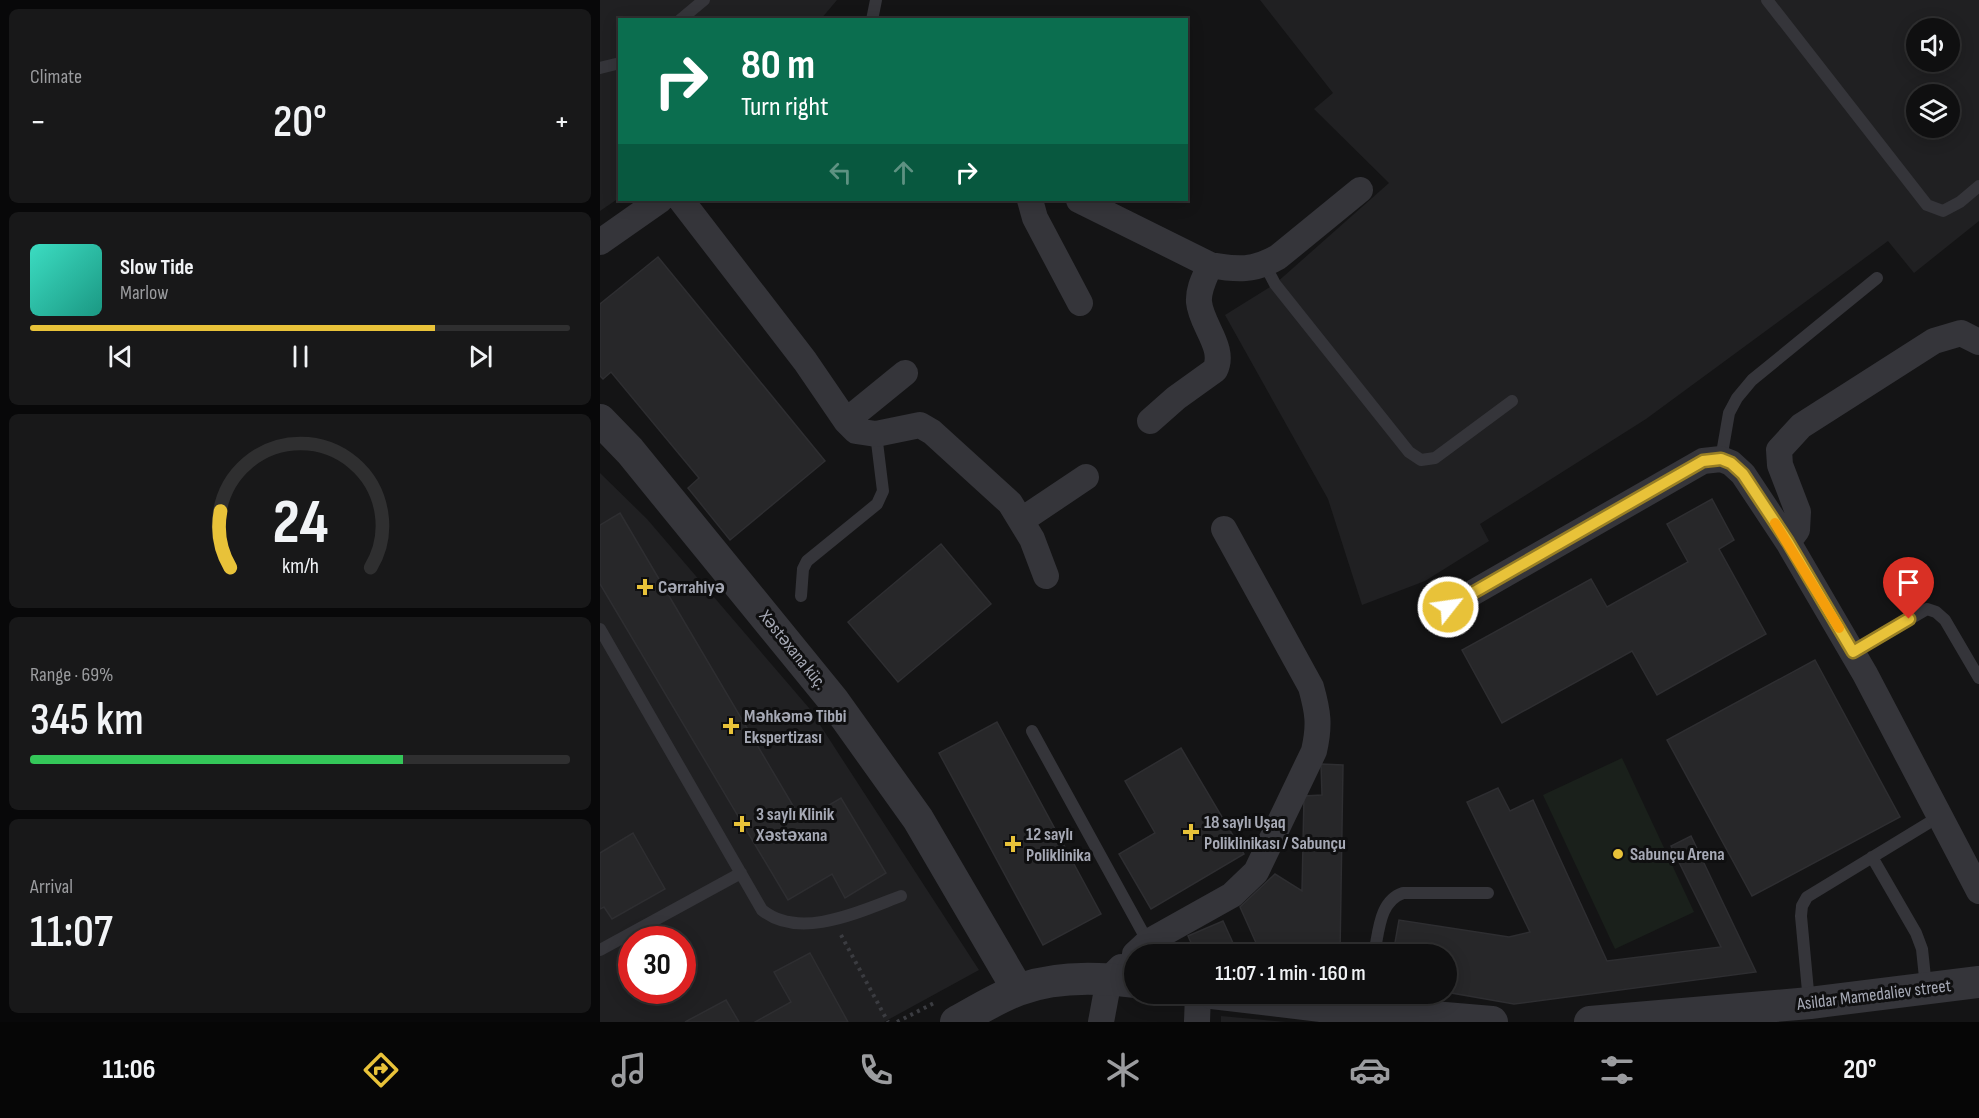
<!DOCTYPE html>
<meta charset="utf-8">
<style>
body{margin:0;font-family:"Sofia Sans Condensed",sans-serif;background:#181819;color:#f1f3f6;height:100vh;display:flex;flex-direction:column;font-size:22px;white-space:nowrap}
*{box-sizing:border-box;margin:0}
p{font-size:20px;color:#9b9c9f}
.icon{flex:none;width:33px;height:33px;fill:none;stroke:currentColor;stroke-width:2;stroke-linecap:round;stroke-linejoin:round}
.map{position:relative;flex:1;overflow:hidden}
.panel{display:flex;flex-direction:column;gap:9px;padding:9px;background:#080809;width:600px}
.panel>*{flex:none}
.banner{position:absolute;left:18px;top:18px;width:570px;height:183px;border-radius:0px;box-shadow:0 3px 15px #0003,0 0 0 2px #2f2f30;background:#0b6e4f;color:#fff;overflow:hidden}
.controls{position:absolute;left:1306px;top:18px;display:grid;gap:12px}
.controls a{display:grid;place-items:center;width:54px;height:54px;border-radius:50%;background:#0f0f10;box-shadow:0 3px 15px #0003,0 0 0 2px #2f2f30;font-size:30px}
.speed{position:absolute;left:18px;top:926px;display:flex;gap:12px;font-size:30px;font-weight:700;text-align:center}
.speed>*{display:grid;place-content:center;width:78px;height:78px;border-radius:50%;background:#0f0f10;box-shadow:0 3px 15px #0003,0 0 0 2px #2f2f30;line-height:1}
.speed .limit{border:9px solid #d22;background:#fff;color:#111}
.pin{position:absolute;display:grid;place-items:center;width:51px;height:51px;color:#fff;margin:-62px -26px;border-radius:50% 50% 50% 0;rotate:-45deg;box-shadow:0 0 6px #0007}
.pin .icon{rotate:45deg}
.me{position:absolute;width:66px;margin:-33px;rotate:60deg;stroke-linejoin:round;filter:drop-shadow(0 0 4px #0008)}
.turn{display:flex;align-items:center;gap:21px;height:126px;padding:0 24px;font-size:27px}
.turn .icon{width:78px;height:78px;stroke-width:2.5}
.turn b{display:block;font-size:42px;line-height:51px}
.lanes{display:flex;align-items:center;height:57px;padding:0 24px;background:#0003;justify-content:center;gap:30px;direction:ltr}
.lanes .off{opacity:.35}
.big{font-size:45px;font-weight:600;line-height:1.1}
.panel .widget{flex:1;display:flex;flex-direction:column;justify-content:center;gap:9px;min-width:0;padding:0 21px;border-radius:9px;background:#181819}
.panel .dial{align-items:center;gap:0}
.dial svg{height:156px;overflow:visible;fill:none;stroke:#2f2f30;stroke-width:7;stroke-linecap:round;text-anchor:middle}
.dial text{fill:#f1f3f6;stroke:none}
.song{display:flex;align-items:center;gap:18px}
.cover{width:72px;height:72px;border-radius:9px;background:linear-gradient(135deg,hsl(170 70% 55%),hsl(170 70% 35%))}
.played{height:6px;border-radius:3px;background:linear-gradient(90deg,#e8c239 75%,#2f2f30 75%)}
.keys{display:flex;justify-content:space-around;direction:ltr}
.heat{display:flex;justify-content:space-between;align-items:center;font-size:33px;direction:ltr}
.charge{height:9px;border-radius:4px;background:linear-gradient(90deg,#34c759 69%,#2f2f30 0)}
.trip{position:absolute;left:524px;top:944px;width:333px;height:60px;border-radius:30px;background:#0f0f10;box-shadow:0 3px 15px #0003,0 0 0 2px #2f2f30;font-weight:600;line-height:60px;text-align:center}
.tab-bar{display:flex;height:96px;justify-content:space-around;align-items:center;background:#060606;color:#9b9c9f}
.tab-bar .icon{width:42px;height:42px}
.tab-bar .active{color:#e8c239}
.tab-bar b{font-size:27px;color:#f1f3f6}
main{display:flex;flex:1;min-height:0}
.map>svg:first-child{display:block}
.built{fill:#202022;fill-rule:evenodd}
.green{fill:#1a201b}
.building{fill:#272729;stroke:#2e2e31;stroke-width:1.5}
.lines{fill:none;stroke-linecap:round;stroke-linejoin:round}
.path{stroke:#3b3c41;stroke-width:4;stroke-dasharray:3 4.5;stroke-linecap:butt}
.service{stroke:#35353a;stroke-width:12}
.minor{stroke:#35353a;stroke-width:26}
.tertiary{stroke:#35353a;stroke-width:32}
.route-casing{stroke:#977e25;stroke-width:15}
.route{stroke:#e8c239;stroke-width:10}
.slow{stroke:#f59e0b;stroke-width:10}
.poi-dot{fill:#e8c239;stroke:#0f0f10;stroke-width:2}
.labels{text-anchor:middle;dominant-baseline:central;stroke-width:6;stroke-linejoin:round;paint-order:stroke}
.poi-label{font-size:18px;font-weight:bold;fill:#a6a9b5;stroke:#0f0f10;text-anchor:start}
.street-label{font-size:18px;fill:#a6a9b5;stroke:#0f0f10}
</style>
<main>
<section class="panel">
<div class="widget"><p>Climate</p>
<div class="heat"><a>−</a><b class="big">20°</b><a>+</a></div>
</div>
<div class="widget">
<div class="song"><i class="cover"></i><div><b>Slow Tide</b><p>Marlow</p></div></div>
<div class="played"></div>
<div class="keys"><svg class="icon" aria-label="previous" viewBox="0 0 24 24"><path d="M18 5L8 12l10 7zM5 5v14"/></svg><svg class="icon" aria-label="pause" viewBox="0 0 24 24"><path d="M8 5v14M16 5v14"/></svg><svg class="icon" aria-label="next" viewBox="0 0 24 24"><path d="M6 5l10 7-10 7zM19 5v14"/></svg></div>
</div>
<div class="widget dial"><svg viewBox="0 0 100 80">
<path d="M14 69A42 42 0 1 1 86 69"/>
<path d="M14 69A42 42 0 0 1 9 40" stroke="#e8c239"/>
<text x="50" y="56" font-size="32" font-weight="700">24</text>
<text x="50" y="72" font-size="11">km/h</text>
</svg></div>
<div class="widget"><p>Range · 69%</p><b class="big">345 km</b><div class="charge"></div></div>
<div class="widget"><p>Arrival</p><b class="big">11:07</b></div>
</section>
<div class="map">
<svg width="1379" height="1022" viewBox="0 0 1379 1022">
<rect width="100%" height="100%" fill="#141415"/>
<path class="built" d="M0 0H237L221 19 20 20 19 198 0 211Z
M660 0H1379V221L1314 273 1288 241 1046 419 880 524 889 541 825 581 762 605 728 499 625 315 675 284 789 183 714 109 733 93ZM1317 28H1350V62H1317ZM1317 94H1350V128H1317Z
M0 473 47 519 209 708 379 970 284 1022H0ZM32 939H82V990H32Z
M621 1016 686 1022H621Z"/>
<path class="green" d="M1022 758 1094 912 1015 949 943 795Z"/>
<path class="building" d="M58 257 225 461 130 540 88 488 99 478 11 372 3 379 0 376V304Z
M1112 499 1134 540 1119 549 1166 634 1057 695 1032 651 902 723 862 650 991 579 1007 607 1088 562 1067 524Z
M20 513 202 821 241 798 286 873 245 898 232 874 188 900 0 584V525Z
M341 544 391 604 298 682 248 622Z
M1215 660 1300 817 1152 896 1067 740Z
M397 722 501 914 443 945 339 753Z
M581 748 644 854 551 909 519 854 555 833 525 781Z
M721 764 743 765 740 954H661L640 907 675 874 702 891 704 796 722 795Z
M898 788 910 811 933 800 1007 961 1121 947 1071 846 1091 836 1156 972 914 1004 846 992V954H793L799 920 909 937 930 932 867 802Z
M33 833 65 889 12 919 4 907 0 909V853Z
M623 921 638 954H596L588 936Z
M210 953 248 1022H155L191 1002 174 972Z
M126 1000 139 1022H85Z"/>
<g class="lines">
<path class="path" d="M241 935 288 1022
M297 1022 334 1003"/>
<path class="service" d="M1167 0 1327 205 1343 211 1360 202 1379 186
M80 20 104 0
M272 20 276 0
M0 68 20 63
M665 265 675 284 809 452 821 460 835 458 912 401
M1121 459 1129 413 1137 398 1152 380 1277 278
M201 596 203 569 207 561 277 504 283 491 276 434
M0 629 162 910C200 941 261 911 301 896
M1253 652 1327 609 1336 612 1345 620 1379 678
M432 731 548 942
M1272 857 1316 933 1322 949 1326 987
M0 950 141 873
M774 954C779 932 779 901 803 893H888
M1209 1002 1201 916 1202 906 1207 897 1340 816"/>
<path class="minor" d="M81 200 205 361 246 421 256 431 276 434 320 425 332 432 410 503 432 539 446 576
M430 200 435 218 480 303
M479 200 610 265C637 270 654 271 678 257L760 190
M0 242 60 200
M246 421 305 373
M550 421 576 398 615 370C626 348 601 325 599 302 598 289 605 277 610 265
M422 520 486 477
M1188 542 1197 530 1198 512 1180 465 1179 450 1201 426 1334 341 1361 333 1379 342
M848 607 1103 461 1121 459 1131 463 1143 474 1188 542 1265 674 1379 891
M535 954 548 942 632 895 656 872 714 751C720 725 718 712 711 687L624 529
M501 1022 509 979 521 967
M597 1022 598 993"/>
<path class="tertiary" d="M0 420 30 451 233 700 318 819 418 990
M612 993 762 1011 892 1022
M356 1022C376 1011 397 998 418 990 455 976 496 977 534 982
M990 1022 1210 1003 1379 982"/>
</g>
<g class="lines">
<defs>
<path id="route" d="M848 607 1103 461 1121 459 1131 463 1143 474 1188 542 1253 652 1309 619"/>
</defs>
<use href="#route" class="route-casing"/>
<use href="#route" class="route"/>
<path class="slow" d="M1175 523 1239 628"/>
</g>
<g class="poi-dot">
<path d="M42 578h6v6h6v6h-6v6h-6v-6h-6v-6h6z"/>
<path d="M128 717h6v6h6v6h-6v6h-6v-6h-6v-6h6z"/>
<path d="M139 815h6v6h6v6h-6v6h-6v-6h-6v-6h6z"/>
<path d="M588 823h6v6h6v6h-6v6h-6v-6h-6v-6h6z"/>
<path d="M410 835h6v6h6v6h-6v6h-6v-6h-6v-6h6z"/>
<circle cx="1018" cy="854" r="6"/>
</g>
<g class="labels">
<g class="poi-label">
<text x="58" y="587">Cərrahiyə</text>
<text x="144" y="716">Məhkəmə Tibbi<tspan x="144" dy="21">Ekspertizası</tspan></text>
<text x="156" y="814">3 saylı Klinik<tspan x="156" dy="21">Xəstəxana</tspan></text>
<text x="604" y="822">18 saylı Uşaq<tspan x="604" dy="21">Poliklinikası / Sabunçu</tspan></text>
<text x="426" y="834">12 saylı<tspan x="426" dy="21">Poliklinika</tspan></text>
<text x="1030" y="854">Sabunçu Arena</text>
</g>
<g class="street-label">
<text transform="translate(193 650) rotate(51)">Xəstəxana küç.</text>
<text transform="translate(1274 995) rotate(-7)">Asildar Mamedaliev street</text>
</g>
</g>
</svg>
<div class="controls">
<a><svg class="icon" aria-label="sound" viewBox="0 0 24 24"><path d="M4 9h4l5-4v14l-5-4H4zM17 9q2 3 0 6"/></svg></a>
<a><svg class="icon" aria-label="layers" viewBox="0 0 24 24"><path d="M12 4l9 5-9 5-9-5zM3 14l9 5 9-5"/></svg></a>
</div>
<div class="speed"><div class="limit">30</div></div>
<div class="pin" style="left:1309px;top:619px;background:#d93025"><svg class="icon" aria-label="arrive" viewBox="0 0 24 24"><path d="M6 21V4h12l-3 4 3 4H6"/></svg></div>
<svg class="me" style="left:848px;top:607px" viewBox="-20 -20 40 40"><circle r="17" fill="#e8c239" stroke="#fff" stroke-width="3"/><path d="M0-11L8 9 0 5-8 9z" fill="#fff"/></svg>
<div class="trip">11:07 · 1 min · 160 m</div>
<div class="banner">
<div class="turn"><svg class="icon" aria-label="right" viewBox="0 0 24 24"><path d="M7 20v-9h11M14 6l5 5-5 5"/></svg><div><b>80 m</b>Turn right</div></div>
<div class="lanes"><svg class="icon off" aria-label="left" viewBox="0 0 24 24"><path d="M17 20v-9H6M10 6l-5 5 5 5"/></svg><svg class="icon off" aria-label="ahead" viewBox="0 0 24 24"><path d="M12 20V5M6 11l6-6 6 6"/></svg><svg class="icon" aria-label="right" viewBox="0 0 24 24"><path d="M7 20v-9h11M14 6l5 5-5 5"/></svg></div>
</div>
</div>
</main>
<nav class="tab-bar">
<b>11:06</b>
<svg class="icon active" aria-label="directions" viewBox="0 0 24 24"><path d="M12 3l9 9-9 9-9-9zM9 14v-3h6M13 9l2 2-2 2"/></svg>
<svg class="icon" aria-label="music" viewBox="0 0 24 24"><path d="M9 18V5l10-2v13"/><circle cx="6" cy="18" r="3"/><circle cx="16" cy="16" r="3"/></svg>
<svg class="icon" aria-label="phone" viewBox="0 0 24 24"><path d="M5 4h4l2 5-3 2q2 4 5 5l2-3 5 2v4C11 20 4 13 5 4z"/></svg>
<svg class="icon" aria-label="climate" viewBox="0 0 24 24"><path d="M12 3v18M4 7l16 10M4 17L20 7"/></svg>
<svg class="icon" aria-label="car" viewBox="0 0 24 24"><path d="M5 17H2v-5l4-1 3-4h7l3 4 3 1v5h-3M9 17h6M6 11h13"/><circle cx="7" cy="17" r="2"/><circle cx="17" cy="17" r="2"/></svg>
<svg class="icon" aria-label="filters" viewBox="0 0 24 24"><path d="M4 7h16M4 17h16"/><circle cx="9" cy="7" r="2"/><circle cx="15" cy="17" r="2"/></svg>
<b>20°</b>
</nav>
